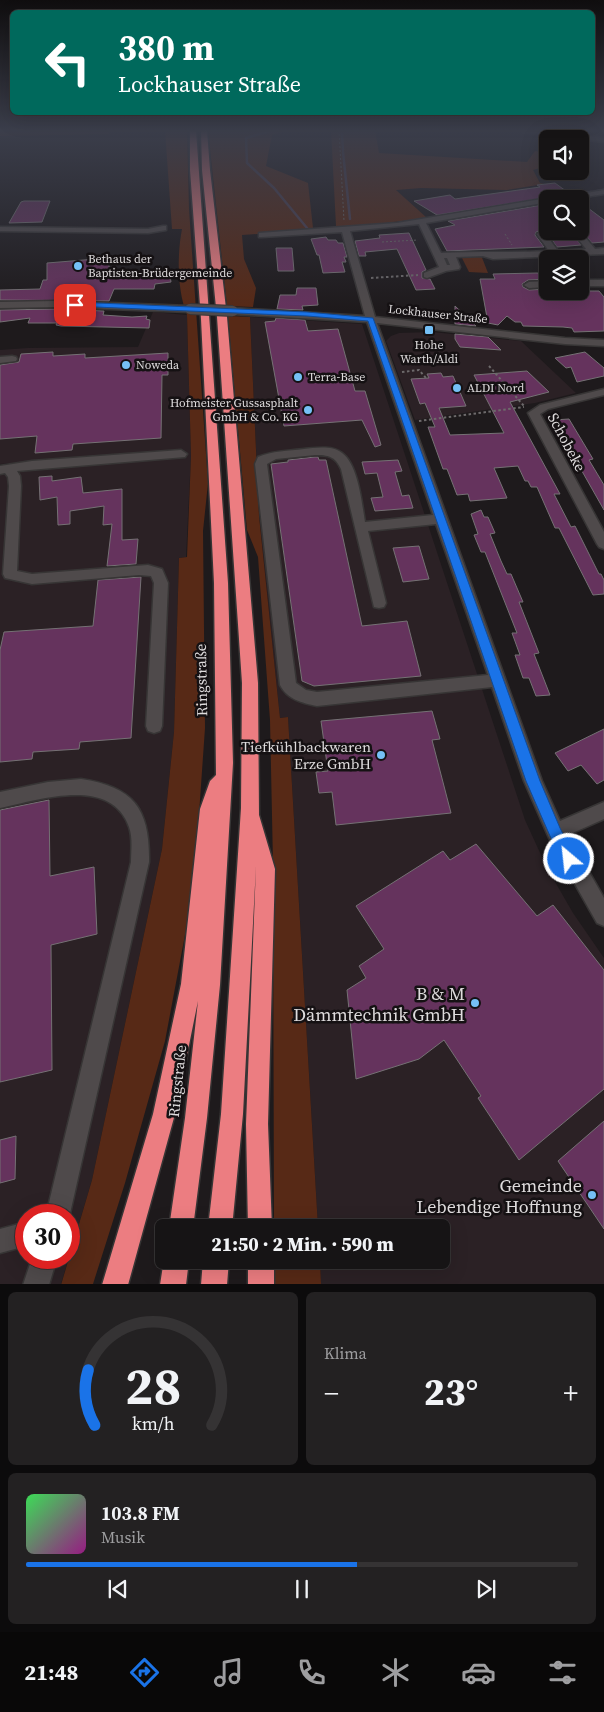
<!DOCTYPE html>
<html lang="de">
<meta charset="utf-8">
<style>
body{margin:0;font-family:"Source Serif 4",serif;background:#232122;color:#f1f3f6;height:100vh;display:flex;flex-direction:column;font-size:19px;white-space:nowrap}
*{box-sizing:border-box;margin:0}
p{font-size:16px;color:#9e9ea0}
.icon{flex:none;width:28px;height:28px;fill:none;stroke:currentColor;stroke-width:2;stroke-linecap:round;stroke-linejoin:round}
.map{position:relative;height:1284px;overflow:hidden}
.details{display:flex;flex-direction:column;gap:8px;padding:8px;background:#0c0b0c;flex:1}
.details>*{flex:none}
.guide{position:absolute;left:10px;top:10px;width:585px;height:105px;border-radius:8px;box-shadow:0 5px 20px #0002,0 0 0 1px #353334;background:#00695c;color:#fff;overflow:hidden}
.controls{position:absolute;left:539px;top:130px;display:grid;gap:10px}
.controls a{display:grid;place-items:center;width:50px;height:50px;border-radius:8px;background:#161415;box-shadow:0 5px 20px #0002,0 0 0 1px #353334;font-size:25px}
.speed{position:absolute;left:15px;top:1204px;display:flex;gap:10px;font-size:25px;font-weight:700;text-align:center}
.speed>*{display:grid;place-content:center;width:65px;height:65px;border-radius:50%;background:#161415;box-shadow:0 5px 20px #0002,0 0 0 1px #353334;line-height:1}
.speed .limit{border:8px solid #d22;background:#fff;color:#111}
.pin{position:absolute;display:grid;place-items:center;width:42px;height:42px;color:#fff;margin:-21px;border-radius:10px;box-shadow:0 2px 8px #0006}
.me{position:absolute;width:55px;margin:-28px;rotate:332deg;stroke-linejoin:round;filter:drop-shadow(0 0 4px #0008)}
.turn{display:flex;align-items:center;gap:18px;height:105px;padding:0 25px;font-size:22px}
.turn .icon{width:65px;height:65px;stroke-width:2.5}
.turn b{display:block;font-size:35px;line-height:42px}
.big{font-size:38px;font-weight:800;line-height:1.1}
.details .card{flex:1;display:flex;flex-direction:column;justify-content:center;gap:8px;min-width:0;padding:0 18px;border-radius:8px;background:#232122}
.details .dial{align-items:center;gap:0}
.dial svg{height:130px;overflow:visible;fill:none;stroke:#353334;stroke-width:7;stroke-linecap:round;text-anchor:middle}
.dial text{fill:#f1f3f6;stroke:none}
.song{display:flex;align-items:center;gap:15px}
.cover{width:60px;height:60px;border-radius:8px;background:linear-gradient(135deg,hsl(130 70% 55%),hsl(310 70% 35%))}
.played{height:5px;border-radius:2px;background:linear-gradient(90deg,#1a73e8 60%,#353334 60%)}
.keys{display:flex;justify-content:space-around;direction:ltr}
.heat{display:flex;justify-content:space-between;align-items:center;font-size:28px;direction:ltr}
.details .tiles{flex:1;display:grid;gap:8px;grid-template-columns:1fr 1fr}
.card:last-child{grid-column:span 2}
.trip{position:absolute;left:155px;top:1219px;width:295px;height:50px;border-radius:8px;background:#161415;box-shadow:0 5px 20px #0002,0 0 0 1px #353334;font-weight:800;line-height:50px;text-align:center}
.menu{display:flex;height:80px;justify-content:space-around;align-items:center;background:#090808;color:#9e9ea0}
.menu .icon{width:35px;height:35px}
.menu .current{color:#1a73e8}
.menu b{font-size:22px;color:#f1f3f6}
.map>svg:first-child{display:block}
.built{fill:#2b2125;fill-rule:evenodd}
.green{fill:#572916}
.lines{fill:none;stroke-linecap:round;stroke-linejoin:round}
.stream{stroke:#4d4254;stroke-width:2.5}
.building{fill:#65335d;stroke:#757174}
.minor-casing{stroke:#373535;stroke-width:3}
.highway-casing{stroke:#373535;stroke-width:3}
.path-far1{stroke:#6d6a6b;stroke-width:1;stroke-dasharray:2 2;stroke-linecap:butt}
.path{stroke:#6d6a6b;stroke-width:2;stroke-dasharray:2.5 2.5;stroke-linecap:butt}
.minor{fill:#4f4a4b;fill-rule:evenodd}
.highway{fill:#ec7d81;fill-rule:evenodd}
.minor-bridge-casing{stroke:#373535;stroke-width:12;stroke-linecap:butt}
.minor-bridge{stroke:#4f4a4b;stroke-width:10}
.route{fill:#1a73e8;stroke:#114b97}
.poi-dot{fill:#75c0f6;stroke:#151113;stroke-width:2}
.labels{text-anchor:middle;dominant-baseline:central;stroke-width:5;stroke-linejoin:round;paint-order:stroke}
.far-poi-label{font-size:12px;fill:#dfdcdd;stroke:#151113;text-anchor:start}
.far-street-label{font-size:12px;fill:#dfdcdd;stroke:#151113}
.street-label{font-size:15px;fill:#dfdcdd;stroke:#151113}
.poi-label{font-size:15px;fill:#dfdcdd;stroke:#151113;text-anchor:end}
.near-poi-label{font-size:18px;fill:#dfdcdd;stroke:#151113;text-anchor:end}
</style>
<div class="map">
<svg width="604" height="1285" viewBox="0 0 604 1285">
<rect width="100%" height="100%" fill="#1e1a1c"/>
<path class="built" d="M153 312 187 315 191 456 186 557 179 558 174 732 162 849 92 1180 61 1284H0V472L24 462 0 464V350L28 348 138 347ZM26 1215H69V1258H26Z
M250 317 362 324 525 820 547 868 573 913 604 958V1284H321L320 1260H441V1228L318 1227 288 717 280 718 259 515Z
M432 332 521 341 576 393 535 403 415 420 386 341 391 336 399 333Z"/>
<path class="green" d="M0 130H110L109 134 0 136Z
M165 130H187L189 209 208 483 203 531 205 728 199 814 188 919 165 1041 125 1183 93 1284 61 1285 92 1180 162 849 174 732 179 558 187 557 191 456 187 315C177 290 177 255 182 229H172Z
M208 130H263V131L289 130 272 135 266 166 308 183 313 228 304 229 300 231 242 235 244 259 256 288 253 307 227 306Z
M331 130H375L379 153 527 162 535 151 547 153V162L543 163 544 167 533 170 540 183 544 184 507 190 421 188 396 190 427 218 352 227 336 226Z
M481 255 488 273 469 272 461 256Z
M228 316 250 317 259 516 280 718 288 717 318 1227H274L273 863 270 720 258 557 247 530Z
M274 1260H320L321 1284H275Z"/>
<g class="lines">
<path class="stream" d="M274 130 246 138 247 163 274 188 307 228
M514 130H516
M342 134 343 150
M343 152 350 219
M597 191 604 190
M561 196 591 192
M545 198 552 197"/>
</g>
<path class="building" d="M555 183 570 194 437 215 414 201 450 195 455 199 540 187 537 185Z
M24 201H50L42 222 9 223 21 202Z
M580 202 604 220V242L592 243 580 229Z
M548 204V231H570L581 245 557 247 546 231 541 230 536 232 535 235 544 247 447 251 435 229 455 225 448 221Z
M409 233 426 270 422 272V278L430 279 435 289 416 290 397 249 365 252 366 256H359L355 241 380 238 379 235Z
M326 237 328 240H336L338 243H343L347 257H344L346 262H342L345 272 323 273 319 255H317L311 239Z
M276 248H292L294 271H278Z
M108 258 110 274 169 269 171 282 155 284 154 289H114L109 301 0 300V290L40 289 43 280H47V263Z
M537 273 543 274 546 279 528 280 522 284 523 287 529 290 548 289V291H599L604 297V331L574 332 572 328 563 327 523 326 521 322H515L507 316 498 325 488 323 480 279H495L493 274Z
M297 288H316L318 305 302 306 303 310 277 309 280 295H296Z
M455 306 476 326 455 324Z
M56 309 104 311 103 315 132 317 147 316 146 319 150 320 149 328 61 326 56 325 57 323H28L30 318 0 322V310Z
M276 318 305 320 308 331 338 329 355 391H365L381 445 375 447 362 420 284 426 265 322 275 321Z
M455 334 488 337 501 350 460 347 455 339Z
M53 352V356L85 354V358L168 353V375H162L161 438 73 444 72 450 35 453 37 436 0 439V365L19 362 21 354Z
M585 352 604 368V376L577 382 571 367 566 368 555 358Z
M527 371 549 392 510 402 560 494H554L571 527 575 526 599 574H601L604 580V594L593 595 559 528H555L537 487H531L528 481H525L518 466 494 468 507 498 470 501 468 494 457 495 447 469H443L428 427H435L425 403 420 404 411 379 429 378 427 374 441 373 443 377 453 376 466 406 439 408 450 435 504 433 474 375Z
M569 419 593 459 589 460 604 485V510L553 420Z
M315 457H318L319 460H326L362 626 407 621 421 676 314 686 302 681 271 464 288 462V460Z
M398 460 402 471 395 472 402 496 409 495 413 508 375 511 371 498 383 497 377 473 365 474 362 462Z
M52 476V481L81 477 83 493 122 489V540L138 539 136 564 107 566 112 524 103 525 104 506 70 511V524L58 525 57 497 40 500 39 477Z
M481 510 484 517H488L495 533 490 534 501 561 507 574H511L523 602H519L539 653 534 654 550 695 536 696 529 678H523L515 655H520L512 633H517L485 552H481L474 535 478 534 471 514Z
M419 546 429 579 403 582 393 548Z
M141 577 131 738 80 742 79 749 33 752 32 759 0 762V650L4 632 93 626 98 580Z
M432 711 440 739 432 740 451 813 336 825 332 792 319 793 316 772 328 771 321 721Z
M604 729V780L597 784 581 765 568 771 555 753Z
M49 800 50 876 94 867 97 934 51 945 52 1070 0 1082V810Z
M476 844 537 916 553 905 604 970V1089L519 1160 478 1098 481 1096 444 1040 419 1059 356 1079 347 990 366 978 359 966 384 949 356 906 443 851 450 860Z
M604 1121V1229L558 1161Z
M16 1136 15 1179 0 1183V1140Z"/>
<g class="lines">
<defs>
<path id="minor" d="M518 130H535L604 138V142L521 132Z
M604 190V194L573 199H551Z
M548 198 551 199H548V202L426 223 441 253C477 251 513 253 549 251L537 234 541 232H544L558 251 586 249 572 231H580L595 249 604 248V254L493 259 483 256 456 257 460 267 459 269 446 271 427 278 424 277V273L439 267 419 224 350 231 375 317 565 338 604 340V346L565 344 377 323 542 781 560 821 604 802V819L568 835 604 898V926L597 923 549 838 524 781 492 687 317 706C302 703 287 699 280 685L255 464 258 457C272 451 288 451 304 449 315 448 332 445 342 453 358 464 362 504 365 522L433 515 367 322 233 314 228 311 233 308 365 316 342 232 262 237H259V233L397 223ZM444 258H447L450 265H447ZM315 455C328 455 335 456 341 469L374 607 379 608 384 607 386 603 368 531 436 524 488 675 317 692 306 690 296 683 267 464 276 459Z
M163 226H166V230L148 233 0 231V227L148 229Z
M580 280H604V286H580Z
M548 281V287L529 288 524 285 529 282Z
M56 301 190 306 195 309 190 312 56 307 0 308V302Z
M12 356 16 357 17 359 16 361 0 363V357Z
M604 389V395L548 409 540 414 604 532V549L599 547 597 544 528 413 540 405Z
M181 450 187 454 185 457 17 471 20 476 21 486 17 571 32 574 148 565 162 569 168 583 162 726 160 731 154 733 148 731 146 726 154 583 151 576 139 575 32 584 5 578 3 574 9 486 8 477 5 473 0 474V466L32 461Z
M81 779C135 787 150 810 149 862L69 1218V1215H46L131 862C131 851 133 838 129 827 111 775 38 800 0 808V792L48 782Z
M26 1222V1246L0 1253V1229Z
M32 1258H57L49 1285H23Z"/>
<path id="highway" d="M190 130H196L228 583 233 763 220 985 207 1118 193 1228H169L185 1118 198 1001 175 1114 128 1285H102L153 1114 181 984 200 809 210 781 216 775 214 583 201 319 190 170Z
M201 130H207L210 170 227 317 258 683 259 815 275 869 268 1124 272 1228H248L246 1124 256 866 243 1114 232 1228H208L221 1114 241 808 242 683 217 317 202 170Z
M164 1259 189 1260 186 1285H160Z
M203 1260H229L227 1285H201Z
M248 1260H274V1285H248Z"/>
</defs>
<use href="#minor" class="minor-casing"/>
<use href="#highway" class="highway-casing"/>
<path class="path-far1" d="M339 130 344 221
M505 234 512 245
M382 242 418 240"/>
<path class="path" d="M371 278 418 275
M489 366 524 406
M402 372 419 370 426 378
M419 421 524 407"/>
<use href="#minor" class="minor"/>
<use href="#highway" class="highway"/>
<defs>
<path id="minor-bridge" d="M190 309 233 311"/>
</defs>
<use href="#minor-bridge" class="minor-bridge-casing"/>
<use href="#minor-bridge" class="minor-bridge"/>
</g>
<linearGradient id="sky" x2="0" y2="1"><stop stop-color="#100e0f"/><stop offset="0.42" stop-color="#3b3e4b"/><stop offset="1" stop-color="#3b3e4b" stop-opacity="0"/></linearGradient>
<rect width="604" height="310" fill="url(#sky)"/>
<path class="route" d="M75 302 307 312 373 318 540 781 560 828 576 859 574 864 569 866 564 864 550 836 526 781 368 321 307 316 72 306 71 305Z"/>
<g class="poi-dot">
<circle cx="78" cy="266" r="5"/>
<rect x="424" y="325" width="10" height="10" rx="2.5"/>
<circle cx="126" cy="365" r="5"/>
<circle cx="298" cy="377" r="5"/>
<circle cx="457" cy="388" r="5"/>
<circle cx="308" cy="410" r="5"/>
<circle cx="381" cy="755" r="5"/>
<circle cx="475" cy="1003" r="5"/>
<circle cx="592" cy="1195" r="5"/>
</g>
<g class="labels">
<g class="far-poi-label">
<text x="88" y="259">Bethaus der<tspan x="88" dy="14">Baptisten-Brüdergemeinde</tspan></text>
<text x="429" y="345" text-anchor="middle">Hohe<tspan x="429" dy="14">Warth/Aldi</tspan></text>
<text x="136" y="365">Noweda</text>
<text x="308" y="377">Terra-Base</text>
<text x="467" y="388">ALDI Nord</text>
<text x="298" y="403" text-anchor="end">Hofmeister Gussasphalt<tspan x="298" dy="14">GmbH &amp; Co. KG</tspan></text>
</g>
<g class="far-street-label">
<text transform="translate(438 314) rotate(6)">Lockhauser Straße</text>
</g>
<g class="street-label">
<text transform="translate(567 442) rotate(62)">Schobeke</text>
<text transform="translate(201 680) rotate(-91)">Ringstraße</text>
<text transform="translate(177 1081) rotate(-84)">Ringstraße</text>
</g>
<g class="poi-label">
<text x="371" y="746">Tiefkühlbackwaren<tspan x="371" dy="17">Erze GmbH</tspan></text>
</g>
<g class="near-poi-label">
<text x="465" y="993">B &amp; M<tspan x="465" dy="21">Dämmtechnik GmbH</tspan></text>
<text x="582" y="1185">Gemeinde<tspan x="582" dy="21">Lebendige Hoffnung</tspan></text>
</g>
</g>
</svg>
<div class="controls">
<a><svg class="icon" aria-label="sound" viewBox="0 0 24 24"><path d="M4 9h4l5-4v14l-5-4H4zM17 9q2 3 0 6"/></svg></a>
<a><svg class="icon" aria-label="search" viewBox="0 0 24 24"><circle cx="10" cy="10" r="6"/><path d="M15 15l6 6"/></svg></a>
<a><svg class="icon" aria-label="layers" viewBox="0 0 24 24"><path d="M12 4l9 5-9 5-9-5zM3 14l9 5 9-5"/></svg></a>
</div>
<div class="speed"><div class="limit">30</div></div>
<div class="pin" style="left:75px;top:305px;background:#d93025"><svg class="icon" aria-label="arrive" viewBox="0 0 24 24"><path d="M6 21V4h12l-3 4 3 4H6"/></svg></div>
<svg class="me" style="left:569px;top:859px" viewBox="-20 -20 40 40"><circle r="17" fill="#1a73e8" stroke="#fff" stroke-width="3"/><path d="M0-11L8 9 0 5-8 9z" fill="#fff"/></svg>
<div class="trip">21:50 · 2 Min. · 590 m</div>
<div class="guide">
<div class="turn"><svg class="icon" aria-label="left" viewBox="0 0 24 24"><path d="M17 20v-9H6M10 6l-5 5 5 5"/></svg><div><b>380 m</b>Lockhauser Straße</div></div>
</div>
</div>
<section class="details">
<div class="tiles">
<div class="card dial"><svg viewBox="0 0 100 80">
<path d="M14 69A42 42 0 1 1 86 69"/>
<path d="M14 69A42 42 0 0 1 10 35" stroke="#1a73e8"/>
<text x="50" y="56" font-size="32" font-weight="700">28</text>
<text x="50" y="72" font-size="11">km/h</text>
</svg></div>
<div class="card"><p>Klima</p>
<div class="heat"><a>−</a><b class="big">23°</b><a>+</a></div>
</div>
<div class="card">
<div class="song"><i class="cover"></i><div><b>103.8 FM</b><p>Musik</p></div></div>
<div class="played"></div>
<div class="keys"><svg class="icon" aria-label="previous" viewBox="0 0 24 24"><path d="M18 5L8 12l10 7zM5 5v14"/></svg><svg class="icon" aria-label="pause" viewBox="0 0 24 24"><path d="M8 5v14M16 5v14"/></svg><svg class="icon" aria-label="next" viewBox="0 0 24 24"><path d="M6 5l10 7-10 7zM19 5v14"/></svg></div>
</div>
</div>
</section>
<nav class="menu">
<b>21:48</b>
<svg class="icon current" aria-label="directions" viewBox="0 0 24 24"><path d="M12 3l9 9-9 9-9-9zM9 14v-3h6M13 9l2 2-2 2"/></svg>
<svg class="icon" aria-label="music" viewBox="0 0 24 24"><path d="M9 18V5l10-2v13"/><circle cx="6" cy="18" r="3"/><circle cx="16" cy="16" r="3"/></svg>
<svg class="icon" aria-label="phone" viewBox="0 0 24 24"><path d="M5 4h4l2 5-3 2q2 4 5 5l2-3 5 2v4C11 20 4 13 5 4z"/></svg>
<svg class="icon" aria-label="climate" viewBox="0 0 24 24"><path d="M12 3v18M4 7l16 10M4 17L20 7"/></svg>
<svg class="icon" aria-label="car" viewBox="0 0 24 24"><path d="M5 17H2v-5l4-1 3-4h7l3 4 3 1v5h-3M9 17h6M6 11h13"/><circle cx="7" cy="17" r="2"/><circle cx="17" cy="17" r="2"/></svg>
<svg class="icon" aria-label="filters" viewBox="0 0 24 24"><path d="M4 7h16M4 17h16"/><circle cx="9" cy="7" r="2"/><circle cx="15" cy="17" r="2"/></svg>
</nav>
